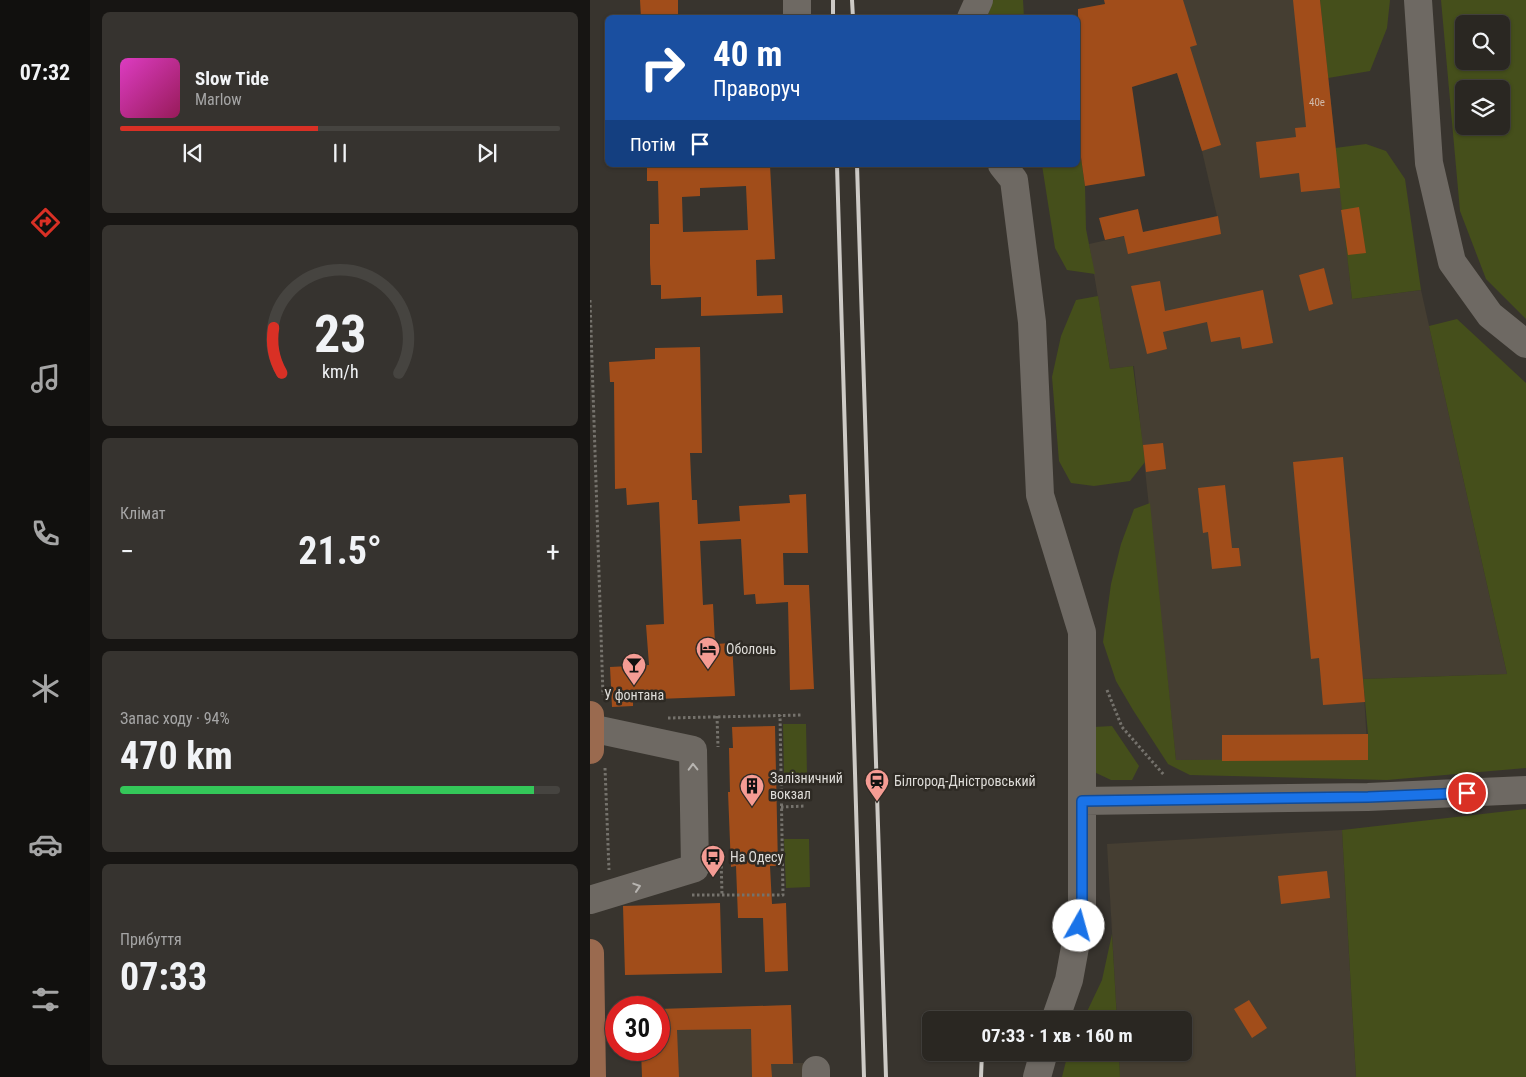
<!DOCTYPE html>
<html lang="uk">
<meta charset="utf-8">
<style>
body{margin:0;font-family:"Roboto Condensed",sans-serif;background:#36332f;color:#f1f3f6;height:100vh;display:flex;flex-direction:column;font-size:19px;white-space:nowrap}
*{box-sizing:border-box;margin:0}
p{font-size:16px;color:#a5a5a5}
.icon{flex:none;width:28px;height:28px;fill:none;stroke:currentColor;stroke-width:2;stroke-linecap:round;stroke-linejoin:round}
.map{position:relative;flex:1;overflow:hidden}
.drawer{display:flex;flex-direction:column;gap:12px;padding:12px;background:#171513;width:500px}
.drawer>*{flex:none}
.hud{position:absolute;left:15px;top:15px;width:475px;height:152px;border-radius:8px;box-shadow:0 1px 4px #0004,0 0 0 1px #464440;background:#1a4fa0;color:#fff;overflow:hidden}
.tools{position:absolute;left:865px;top:15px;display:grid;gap:10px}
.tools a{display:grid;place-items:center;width:55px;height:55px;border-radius:8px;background:#2a2722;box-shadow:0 1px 4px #0004,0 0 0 1px #464440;font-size:25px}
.speed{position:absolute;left:15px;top:996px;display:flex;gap:10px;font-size:25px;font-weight:700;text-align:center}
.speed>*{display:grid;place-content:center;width:65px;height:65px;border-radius:50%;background:#2a2722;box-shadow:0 1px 4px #0004,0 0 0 1px #464440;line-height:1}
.speed .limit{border:8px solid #d22;background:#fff;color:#111}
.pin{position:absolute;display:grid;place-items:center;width:42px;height:42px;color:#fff;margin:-21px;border:2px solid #fff;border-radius:50%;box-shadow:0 1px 5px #0007}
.me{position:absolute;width:55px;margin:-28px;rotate:7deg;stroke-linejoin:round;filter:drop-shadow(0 0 4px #0008)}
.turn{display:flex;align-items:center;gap:18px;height:105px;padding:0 25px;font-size:22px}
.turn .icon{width:65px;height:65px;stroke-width:2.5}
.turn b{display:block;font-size:35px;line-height:42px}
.then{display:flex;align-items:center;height:48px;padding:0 25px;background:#0003;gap:10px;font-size:19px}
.big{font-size:38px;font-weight:700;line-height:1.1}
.drawer .widget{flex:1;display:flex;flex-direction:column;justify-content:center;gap:8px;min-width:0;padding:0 18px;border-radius:8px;background:#36332f}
.drawer .dial{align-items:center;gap:0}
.dial svg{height:130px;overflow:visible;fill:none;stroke:#464440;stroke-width:7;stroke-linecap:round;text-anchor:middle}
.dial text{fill:#f1f3f6;stroke:none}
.song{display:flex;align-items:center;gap:15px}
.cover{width:60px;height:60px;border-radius:8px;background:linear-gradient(135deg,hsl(310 70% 55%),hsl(330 70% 35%))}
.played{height:5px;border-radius:2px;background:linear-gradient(90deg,#d93025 45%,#464440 45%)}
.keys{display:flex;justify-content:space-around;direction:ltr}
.heat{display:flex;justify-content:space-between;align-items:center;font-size:28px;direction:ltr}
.charge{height:8px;border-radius:4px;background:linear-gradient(90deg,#34c759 94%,#464440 0)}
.trip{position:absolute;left:332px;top:1011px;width:270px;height:50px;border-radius:8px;background:#2a2722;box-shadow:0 1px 4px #0004,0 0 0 1px #464440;font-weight:700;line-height:50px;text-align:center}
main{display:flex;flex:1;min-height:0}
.dock{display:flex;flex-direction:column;width:90px;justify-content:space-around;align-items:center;background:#11100e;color:#a5a5a5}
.dock .icon{width:35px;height:35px}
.dock .active{color:#d93025}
.dock b{font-size:22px;color:#f1f3f6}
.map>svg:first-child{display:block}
.built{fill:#453e32}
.green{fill:#454f1b;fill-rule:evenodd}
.building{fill:#a14d1a;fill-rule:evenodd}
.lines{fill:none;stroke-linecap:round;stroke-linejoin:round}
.path{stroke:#75726c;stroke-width:3;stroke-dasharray:2.5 2.5;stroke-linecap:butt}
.minor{stroke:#6e6963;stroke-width:28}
.major{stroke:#9a6a4f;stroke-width:28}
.rail{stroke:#cdcac6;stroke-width:4}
.oneway{stroke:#b7b4b0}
.route-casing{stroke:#114b97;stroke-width:12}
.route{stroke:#1a73e8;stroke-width:9}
.labels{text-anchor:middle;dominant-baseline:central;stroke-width:5;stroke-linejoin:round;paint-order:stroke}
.number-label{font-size:11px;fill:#d0b9a9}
.poi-label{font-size:14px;fill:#dfddd9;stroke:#2e2a24;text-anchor:start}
</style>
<main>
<nav class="dock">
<b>07:32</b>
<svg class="icon active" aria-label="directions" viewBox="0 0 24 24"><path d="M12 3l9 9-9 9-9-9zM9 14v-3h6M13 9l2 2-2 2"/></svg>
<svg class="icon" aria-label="music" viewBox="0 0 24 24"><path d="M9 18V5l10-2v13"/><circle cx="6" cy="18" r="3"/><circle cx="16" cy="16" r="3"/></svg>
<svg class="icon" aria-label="phone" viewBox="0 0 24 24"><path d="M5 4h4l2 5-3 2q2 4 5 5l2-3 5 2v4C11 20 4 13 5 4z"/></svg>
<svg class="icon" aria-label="climate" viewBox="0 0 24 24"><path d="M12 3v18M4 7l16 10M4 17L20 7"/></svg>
<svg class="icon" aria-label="car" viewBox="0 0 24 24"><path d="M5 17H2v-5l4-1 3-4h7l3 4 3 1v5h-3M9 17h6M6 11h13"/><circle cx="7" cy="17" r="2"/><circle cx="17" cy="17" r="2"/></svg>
<svg class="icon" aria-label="filters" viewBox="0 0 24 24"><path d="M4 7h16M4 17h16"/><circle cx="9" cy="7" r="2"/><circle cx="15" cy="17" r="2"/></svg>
</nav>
<section class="drawer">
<div class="widget">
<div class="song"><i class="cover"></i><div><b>Slow Tide</b><p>Marlow</p></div></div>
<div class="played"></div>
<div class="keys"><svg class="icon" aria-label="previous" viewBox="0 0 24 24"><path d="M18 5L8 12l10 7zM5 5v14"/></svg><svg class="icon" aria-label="pause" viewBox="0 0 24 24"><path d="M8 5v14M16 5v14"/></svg><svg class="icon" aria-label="next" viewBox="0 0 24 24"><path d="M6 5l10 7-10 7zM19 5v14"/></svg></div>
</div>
<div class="widget dial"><svg viewBox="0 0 100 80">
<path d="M14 69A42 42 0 1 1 86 69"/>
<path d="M14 69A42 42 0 0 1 9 41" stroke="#d93025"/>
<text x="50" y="56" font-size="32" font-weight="700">23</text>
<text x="50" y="72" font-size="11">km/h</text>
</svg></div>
<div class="widget"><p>Клімат</p>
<div class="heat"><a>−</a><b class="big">21.5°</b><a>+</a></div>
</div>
<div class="widget"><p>Запас ходу · 94%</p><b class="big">470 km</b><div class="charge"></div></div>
<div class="widget"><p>Прибуття</p><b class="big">07:33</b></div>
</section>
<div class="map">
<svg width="936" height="1077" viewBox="0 0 936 1077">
<rect width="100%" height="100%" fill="#38342e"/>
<path class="built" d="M568 0H730L762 299 831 290 917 674 773 679 778 760H586L544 366 520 369 499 244 627 216 612 151 587 73Z
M752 830 766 1077H530L529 1053 594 1052V1020H527L517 844Z
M201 1005 203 1063H220V1077H52L69 1050V1009Z"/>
<path class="green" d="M403 0H433L434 17 397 18Z
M730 0H800L797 28 780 71 738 78Z
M851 0H936V319L896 279 870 211ZM874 24H911V61H874ZM874 89H911V126H874Z
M488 136 495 186 496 229 505 274 477 270 465 248 452 165H488Z
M776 144 796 151 815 179 831 290 762 299 745 148Z
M508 296 520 369 543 366 555 462 540 481 504 486 481 483 469 461 462 377 471 336 486 300Z
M867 319 936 383V768L797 780 600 775 578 764 543 710 526 681 513 642 521 584 531 544 544 509 560 503 586 760 778 759V734L773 679 917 674 839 326Z
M193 724H216L217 775H194Z
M522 726 549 766 542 780H521L502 771 504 727Z
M936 809V1077H766L752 830Z
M194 839H219L220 887 196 888Z
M522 934 527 1020H493L512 980Z
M478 1053H529L530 1077H472Z"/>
<path class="building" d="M50 0H88V18H51Z
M514 0H593L607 45 600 47 631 145 612 151 587 73 542 87 555 176 495 186 488 136V9L515 4Z
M703 0H730L750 188 711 192 709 173 670 178 666 142 706 137 705 128 716 127Z
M57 165H180L185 259 166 260 167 296 192 295 193 313 111 316V297L71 299V285H61L60 264V224H69L68 181H57ZM156 186 158 230 93 232 92 197 110 196V188Z
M769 207 776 253 758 255 751 210Z
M548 209 553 232 628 216 631 234 538 254 534 236 515 240 509 218Z
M734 268 743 304 719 311 709 275Z
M570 281 575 311 673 290 683 343 652 349 650 337 621 342 617 322 573 332 577 349 557 354 541 286Z
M110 347 112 453H100L102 500H107L108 524 150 521 149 506 200 503 199 495 216 494 218 553H193L194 585H219L224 689 200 690 198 602 166 604 165 594 154 595 151 539 110 541 113 605 123 604 125 644 142 643 145 696 43 700V706L22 707 20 667 59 665 56 625 74 624 69 502 37 505 36 488 25 489 24 382H20L19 362 65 359V348Z
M573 443 576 469 556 472 553 445Z
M753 457 775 702 733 705 729 658 721 659 703 462Z
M635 485 642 548H649L651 566 622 569 618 532 613 533 608 488Z
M185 726 188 866H180L182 904 196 903 198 971 175 972 173 918H148L146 866 141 867 138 792H140L139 748H143L142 727Z
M778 734V760L632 761V735Z
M737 871 740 898 691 904 688 876Z
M130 903 132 973 35 975 33 906Z
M659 1000 677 1028 662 1038 644 1009Z
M201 1005 203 1064H181L182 1077H162L161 1029 87 1030 89 1077H52L51 1050H69V1009Z"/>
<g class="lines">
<path class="path" d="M0 300 13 695
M517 690 532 727 574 775
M127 716 128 747
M78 718 213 715
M15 768 19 870
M191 807 216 806
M131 856 132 895
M102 895H193L190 715"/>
<path class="minor" d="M207 0V18
M828 0 839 163 862 262 900 315 936 344
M381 18 389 0
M412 165 424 180 442 322 450 495 492 632V909L479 980 465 1020
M492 801 778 797 936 790
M0 900 105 868 103 750 0 728
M226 1070V1077
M447 1077 454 1052"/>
<path class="major" d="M0 715V750
M0 953 2 1077"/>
<path class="rail" d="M243 0V18
M262 0 263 18
M247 165 274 1077
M267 165 296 1077
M391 1077 392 1052"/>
</g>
<defs><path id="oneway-chevron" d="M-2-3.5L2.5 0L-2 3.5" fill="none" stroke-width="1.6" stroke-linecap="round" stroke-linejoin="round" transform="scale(1.25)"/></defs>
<g class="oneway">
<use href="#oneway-chevron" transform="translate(103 767) rotate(-91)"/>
<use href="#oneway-chevron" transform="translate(47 887) rotate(-18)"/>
</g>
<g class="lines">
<defs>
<path id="route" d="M489 926 492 909V801L778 797 877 793"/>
</defs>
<use href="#route" class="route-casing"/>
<use href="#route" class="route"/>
</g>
<defs>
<symbol id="hotel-pin" viewBox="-11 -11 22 30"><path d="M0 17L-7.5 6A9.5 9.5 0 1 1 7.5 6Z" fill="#f59c94" stroke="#2e2a24"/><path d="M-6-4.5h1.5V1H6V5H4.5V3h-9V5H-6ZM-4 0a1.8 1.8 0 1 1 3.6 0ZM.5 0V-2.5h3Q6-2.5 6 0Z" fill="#111"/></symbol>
<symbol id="bar-pin" viewBox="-11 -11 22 30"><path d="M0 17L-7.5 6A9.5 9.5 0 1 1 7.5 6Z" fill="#f59c94" stroke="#2e2a24"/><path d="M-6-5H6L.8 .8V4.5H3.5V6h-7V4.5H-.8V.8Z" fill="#111"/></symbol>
<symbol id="station-pin" viewBox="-11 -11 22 30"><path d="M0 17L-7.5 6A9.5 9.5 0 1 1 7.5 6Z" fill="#f59c94" stroke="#2e2a24"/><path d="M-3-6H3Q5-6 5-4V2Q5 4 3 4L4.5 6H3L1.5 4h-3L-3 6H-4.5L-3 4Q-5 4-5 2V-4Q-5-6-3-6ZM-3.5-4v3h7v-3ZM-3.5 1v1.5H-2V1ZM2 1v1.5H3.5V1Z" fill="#111"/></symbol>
<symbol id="building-pin" viewBox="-11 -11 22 30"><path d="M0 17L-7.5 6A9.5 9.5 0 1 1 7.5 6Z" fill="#f59c94" stroke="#2e2a24"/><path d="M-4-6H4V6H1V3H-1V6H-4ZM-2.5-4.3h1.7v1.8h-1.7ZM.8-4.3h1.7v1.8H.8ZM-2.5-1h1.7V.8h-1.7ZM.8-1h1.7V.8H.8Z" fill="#111"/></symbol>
<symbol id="bus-pin" viewBox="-11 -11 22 30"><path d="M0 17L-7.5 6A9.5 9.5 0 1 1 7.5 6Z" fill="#f59c94" stroke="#2e2a24"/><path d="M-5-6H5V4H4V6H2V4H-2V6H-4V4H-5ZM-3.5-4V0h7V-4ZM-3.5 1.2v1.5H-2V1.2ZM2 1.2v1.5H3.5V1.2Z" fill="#111"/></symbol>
</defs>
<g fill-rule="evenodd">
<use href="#hotel-pin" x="104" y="635" width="28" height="38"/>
<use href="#bar-pin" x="30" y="651" width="28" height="38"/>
<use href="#station-pin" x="273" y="767" width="28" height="38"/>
<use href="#building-pin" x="148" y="772" width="28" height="38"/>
<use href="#bus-pin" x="109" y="843" width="28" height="38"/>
</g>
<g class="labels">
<g class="number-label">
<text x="727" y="102">40е</text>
</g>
<g class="poi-label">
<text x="136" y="649">Оболонь</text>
<text x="44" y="695" text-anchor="middle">У фонтана</text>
<text x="180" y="778">Залізничний<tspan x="180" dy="16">вокзал</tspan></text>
<text x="304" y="781">Білгород-Дністровський</text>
<text x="140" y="857">На Одесу</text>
</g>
</g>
</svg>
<div class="tools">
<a><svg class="icon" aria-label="search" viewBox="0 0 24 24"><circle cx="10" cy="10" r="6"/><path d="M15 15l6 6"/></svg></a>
<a><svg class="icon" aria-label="layers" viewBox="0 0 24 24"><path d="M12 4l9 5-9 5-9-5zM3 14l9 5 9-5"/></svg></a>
</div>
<div class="speed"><div class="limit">30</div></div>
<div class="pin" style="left:877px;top:793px;background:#d93025"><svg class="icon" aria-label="arrive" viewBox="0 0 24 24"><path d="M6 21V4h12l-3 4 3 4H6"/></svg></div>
<svg class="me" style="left:489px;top:926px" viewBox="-20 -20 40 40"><circle r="19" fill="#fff"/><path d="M0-13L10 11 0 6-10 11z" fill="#1a73e8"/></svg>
<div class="trip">07:33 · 1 хв · 160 m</div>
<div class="hud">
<div class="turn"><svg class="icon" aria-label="right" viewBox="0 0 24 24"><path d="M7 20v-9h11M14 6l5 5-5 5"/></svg><div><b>40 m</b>Праворуч</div></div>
<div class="then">Потім<svg class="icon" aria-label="arrive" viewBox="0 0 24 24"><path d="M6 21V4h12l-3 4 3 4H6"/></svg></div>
</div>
</div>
</main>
